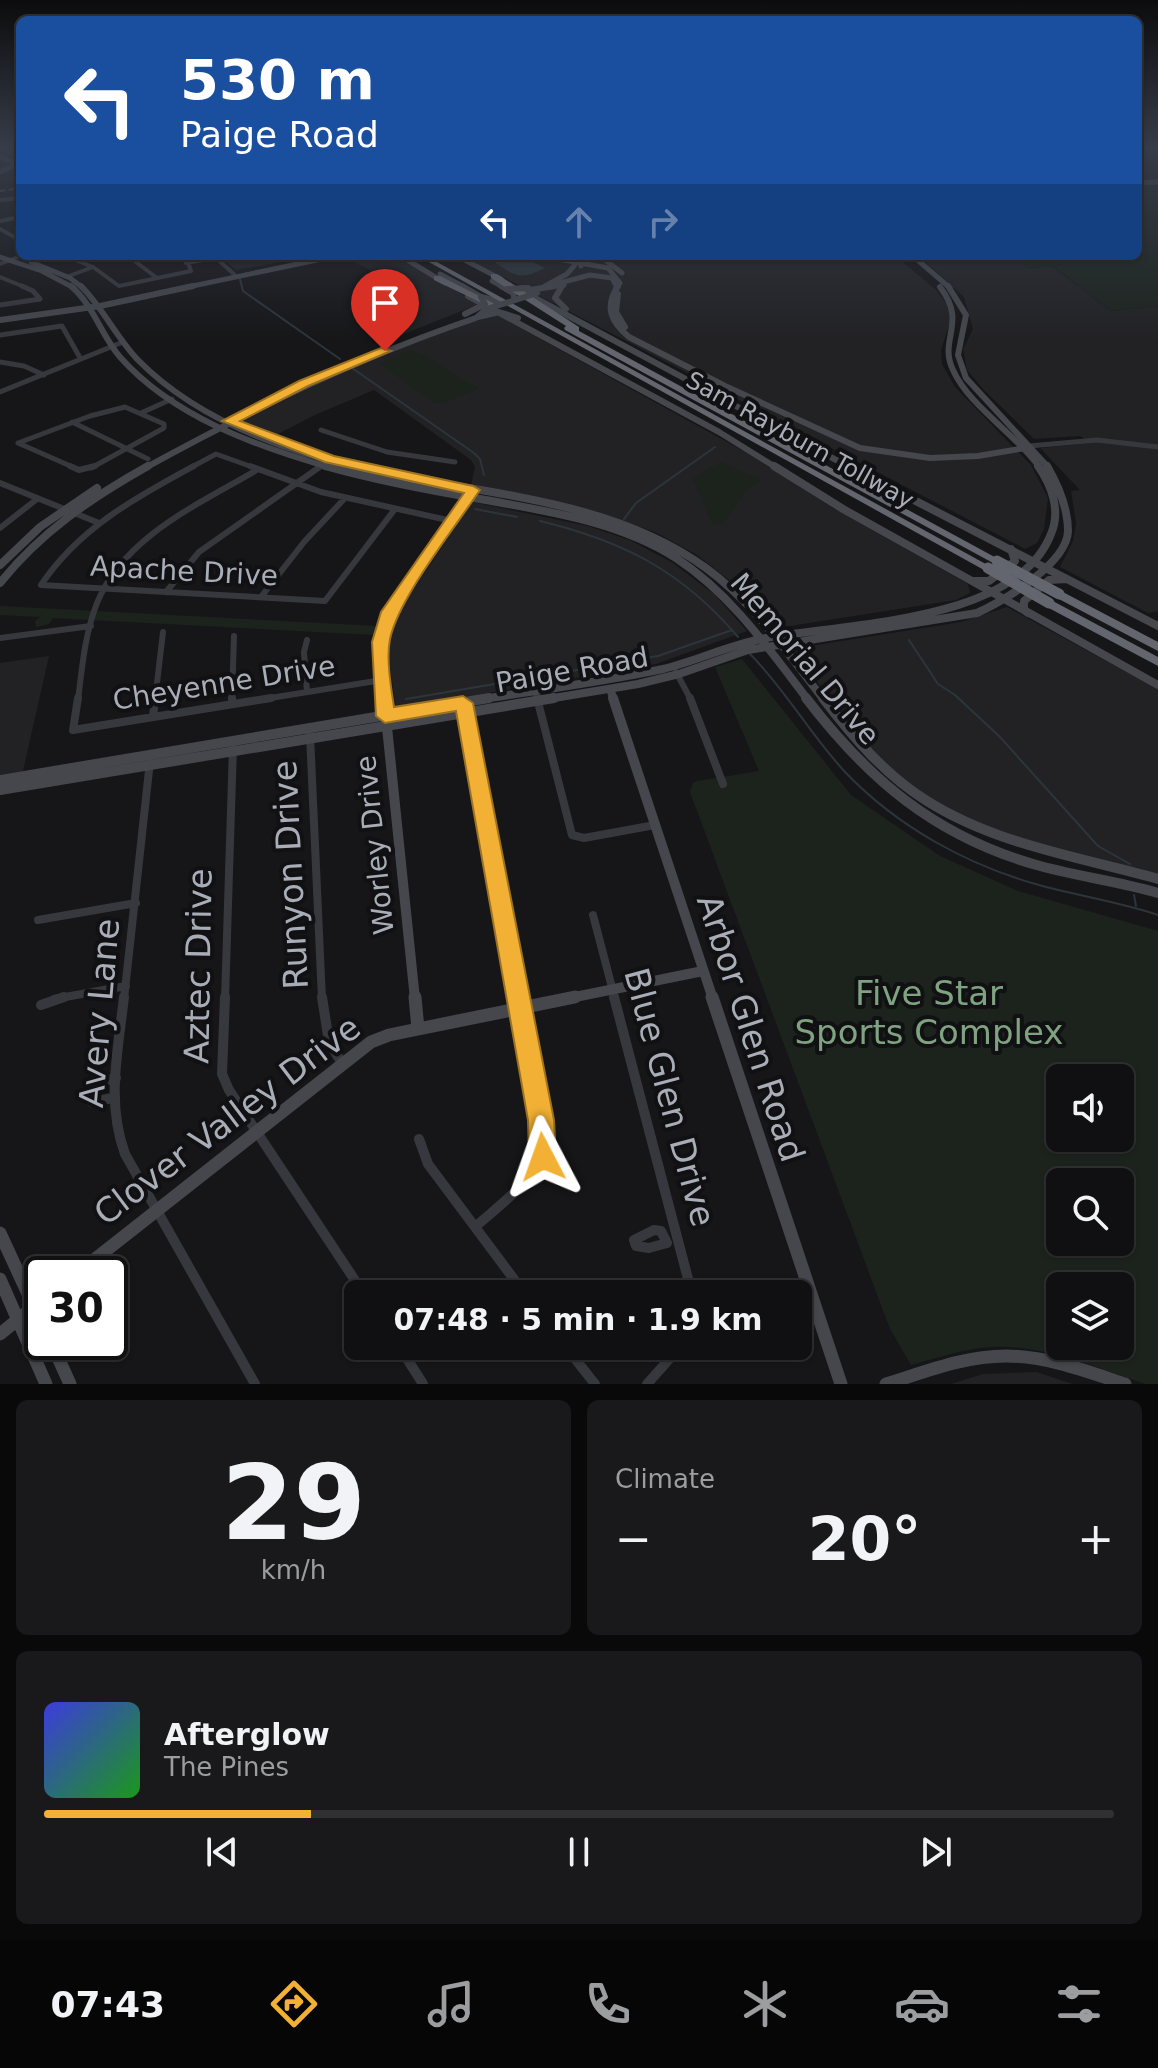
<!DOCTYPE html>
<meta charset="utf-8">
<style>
body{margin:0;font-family:"DejaVu Sans",sans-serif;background:#19191b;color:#f1f3f6;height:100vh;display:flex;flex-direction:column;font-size:30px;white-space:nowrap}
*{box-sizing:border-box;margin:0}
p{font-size:26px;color:#9c9d9f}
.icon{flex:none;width:44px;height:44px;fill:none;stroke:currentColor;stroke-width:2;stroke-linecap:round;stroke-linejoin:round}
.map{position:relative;height:1384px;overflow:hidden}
.details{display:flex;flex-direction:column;gap:16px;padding:16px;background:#09090a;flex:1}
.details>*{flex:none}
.guide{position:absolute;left:16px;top:16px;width:1126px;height:244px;border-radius:12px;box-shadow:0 2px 6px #0004,0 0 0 2px #303032;background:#1a4fa0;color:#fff;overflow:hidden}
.controls{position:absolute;left:1046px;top:1064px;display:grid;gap:16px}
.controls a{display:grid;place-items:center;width:88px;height:88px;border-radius:12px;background:#101012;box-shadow:0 2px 6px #0004,0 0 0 2px #303032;font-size:40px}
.speed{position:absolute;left:24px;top:1256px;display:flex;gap:16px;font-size:40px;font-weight:700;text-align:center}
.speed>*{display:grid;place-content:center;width:104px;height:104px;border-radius:50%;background:#101012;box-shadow:0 2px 6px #0004,0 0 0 2px #303032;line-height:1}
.speed .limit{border:4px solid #111;border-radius:12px;background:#fff;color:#111}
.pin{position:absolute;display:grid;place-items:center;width:68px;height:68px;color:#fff;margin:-82px -34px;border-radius:50% 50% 50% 0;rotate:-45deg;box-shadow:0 0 8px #0007}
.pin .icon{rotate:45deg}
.me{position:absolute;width:88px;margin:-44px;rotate:356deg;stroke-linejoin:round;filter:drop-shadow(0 0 6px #0008)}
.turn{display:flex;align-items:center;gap:28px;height:168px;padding:0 32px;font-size:36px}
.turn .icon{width:104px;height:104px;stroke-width:2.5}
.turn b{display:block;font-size:56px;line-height:68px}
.lanes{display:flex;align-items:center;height:76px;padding:0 32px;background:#0003;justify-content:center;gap:40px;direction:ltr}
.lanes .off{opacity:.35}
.big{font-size:60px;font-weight:800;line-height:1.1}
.details .widget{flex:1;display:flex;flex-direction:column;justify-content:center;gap:12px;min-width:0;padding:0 28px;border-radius:12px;background:#19191b}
.details .dial{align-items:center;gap:0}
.dial b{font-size:104px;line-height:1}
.song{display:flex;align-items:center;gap:24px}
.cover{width:96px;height:96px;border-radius:12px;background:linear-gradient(135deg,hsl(240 70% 55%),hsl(120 70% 35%))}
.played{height:8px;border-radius:4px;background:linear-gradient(90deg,#f2b134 25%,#303032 25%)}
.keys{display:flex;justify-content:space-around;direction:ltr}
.heat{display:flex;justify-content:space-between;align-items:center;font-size:44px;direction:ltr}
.details .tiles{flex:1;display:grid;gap:16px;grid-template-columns:1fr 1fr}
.widget:last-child{grid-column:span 2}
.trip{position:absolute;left:344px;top:1280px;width:468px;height:80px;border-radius:12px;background:#101012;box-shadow:0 2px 6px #0004,0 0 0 2px #303032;font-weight:800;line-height:80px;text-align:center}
.tab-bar{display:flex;height:128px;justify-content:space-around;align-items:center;background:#060607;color:#9c9d9f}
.tab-bar .icon{width:56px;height:56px}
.tab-bar .current{color:#f2b134}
.tab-bar b{font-size:36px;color:#f1f3f6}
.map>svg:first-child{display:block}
.built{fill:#222225}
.green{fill:#1c231d;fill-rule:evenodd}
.water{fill:#2c353c}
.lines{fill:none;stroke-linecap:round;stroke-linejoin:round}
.stream{stroke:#2c353c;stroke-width:2}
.street-far4{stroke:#37383d;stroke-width:4}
.street-far3{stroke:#37383d;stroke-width:5}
.street-far2{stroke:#37383d;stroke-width:6}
.street-far1{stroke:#37383d;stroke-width:8}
.street{stroke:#37383d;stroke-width:10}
.secondary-far4{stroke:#45474d;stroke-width:5}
.secondary-far3{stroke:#45474d;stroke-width:6}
.secondary-far2{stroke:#45474d;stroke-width:8}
.secondary-far1{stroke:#45474d;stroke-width:10}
.secondary{stroke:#45474d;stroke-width:13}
.highway{fill:#63666e;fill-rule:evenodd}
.rail{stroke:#4a4c52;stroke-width:2;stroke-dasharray:5 4;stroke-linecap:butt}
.secondary-bridge-far1{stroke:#45474d;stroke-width:5}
.secondary-bridge{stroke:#45474d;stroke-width:6}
.highway-bridge{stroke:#63666e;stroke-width:11}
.route{fill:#f2b134;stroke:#9d7322;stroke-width:2}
.labels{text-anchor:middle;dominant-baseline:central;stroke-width:8;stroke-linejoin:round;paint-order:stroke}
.far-street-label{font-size:24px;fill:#a8adb8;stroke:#111113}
.street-label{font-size:28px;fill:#a8adb8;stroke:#111113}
.near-street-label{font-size:34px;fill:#a8adb8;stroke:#111113}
.near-park-label{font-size:34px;fill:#7fa381;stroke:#111113}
</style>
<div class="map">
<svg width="1158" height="1384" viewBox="0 0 1158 1384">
<rect width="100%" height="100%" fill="#161618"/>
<path class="built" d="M219 256H313L236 270Z
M343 256H396L479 304 394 338 384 330 364 326 404 312 389 301 399 297 367 274 372 271Z
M463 256H896L937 291 949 307 950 323 941 350 942 364 955 387 1031 465 1048 498 1044 529 1037 543 1025 549Z
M919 256H1014L1029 268 1052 266 1111 311 1158 306V611L1148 613 1060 567 1073 541 1076 523 1071 491 1080 490 1040 448 1091 443 1080 436 1034 439 984 390 967 370 963 349 973 329 964 297Z
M497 315 747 453 835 509 968 584 970 593 956 600 777 628 738 587 697 555 655 532 599 513 471 485 475 467 471 460 374 390 315 415 274 436 236 421 296 390 448 329Z
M472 502 588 526 632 541 673 563 715 595 747 631 656 664 396 709 387 644 397 614Z
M1007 607 1158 689V874L1026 843 968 822 929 798 898 776 869 747 791 649 961 622Z
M49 656 23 771 0 775V663Z
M1036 1372 1073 1384H951L983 1374Z"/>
<path class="green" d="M1138 186H1158V306L1111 311 1053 266 1029 268 1014 256H1138Z
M410 350 422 354 479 389 444 403 432 402 380 364Z
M721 462 763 480 748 489 724 524 713 525 692 478Z
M0 606 377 626 374 635 53 618 49 624 36 627 35 621 40 617 0 615Z
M742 659 851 795 940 856 1018 891 1158 931V1384H1146C1096 1368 1044 1344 990 1347 963 1349 937 1358 911 1365L890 1329 690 792 693 783 698 781 759 771 715 667ZM1060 1078H1120V1138H1060ZM1060 1182H1120V1242H1060ZM1060 1286H1120V1346H1060Z"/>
<path class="water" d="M470 256H521L545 268C522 280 516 277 496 263 489 258 478 258 470 256Z"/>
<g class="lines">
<path class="stream" d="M240 279 243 291 340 359
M352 368 474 453 480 459 484 475
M475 509 517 517
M624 519 636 503 715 447
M540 521C623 541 682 571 738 637
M909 640 938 684 955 695 999 736 1098 846 1130 864
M750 654C786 690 811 736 846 773 898 827 967 865 1039 885 1079 896 1119 902 1158 915
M614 663 658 656 732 630
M406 699 589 668
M1134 895 1136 906"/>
<path class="street-far4" d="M0 200 20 198
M0 221 20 217
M0 229 20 240
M65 256 93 267 119 286 191 271 186 256
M128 256 157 278
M214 256 236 276
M186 263 215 258
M0 264 21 256
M69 276 93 267
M0 277 27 288"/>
<path class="street-far3" d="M22 286 33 291 40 299
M0 305 40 299
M0 335 62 326 79 356
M0 362 24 366 44 375
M0 392 123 342
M141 413 172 399
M72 422 148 459
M321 430 387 452 455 462
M1029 446 1097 440 1158 447
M75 468 18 443 90 416 125 407 164 424V428L91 468
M190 468 216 454 255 468
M318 468 327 461"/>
<path class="street-far2" d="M70 466 79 470 95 466
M194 466C135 498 79 528 41 585L325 601 395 509
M250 466 321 492 452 521
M0 483 99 523
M0 528 37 499
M166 592 199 552 321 466
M261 597 304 542 345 498
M0 638 91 626
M307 640 304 652 307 692
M676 672 691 700
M537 697 538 700
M78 700C82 668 85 633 97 603 124 537 197 505 255 471
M155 700 163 632
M232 700 234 636
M258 700 382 680"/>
<path class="street-far1" d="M78 698 73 730 271 698
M537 698 572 835 584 838 655 825
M690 698 723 784
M232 704V698
M464 712 517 999
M153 717 155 698
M310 735 322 999
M593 915 615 999
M38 920 136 903
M54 999 126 986
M124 999 150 761
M225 999 233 747"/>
<path class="street" d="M124 997C118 1051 106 1102 125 1154L255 1384
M225 997 222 1074 229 1090 364 1294
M322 997 329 1042 342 1063
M614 997 692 1294
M41 1005 64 997
M113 1098 91 1102 84 1094 93 1083 116 1078
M419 1139 428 1164 525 1294
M475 1227C502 1203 534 1182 544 1145L517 997
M654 1230 661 1231 667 1243 649 1248 636 1246 634 1240Z
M399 1346 423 1384
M565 1346 595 1384
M647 1384 681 1346"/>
<path class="secondary-far4" d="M0 157 19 164
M0 172 20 163
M1138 183 1158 182
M401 256 445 283
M457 256 501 279
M542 256 608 268 620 283 616 288
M600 256 622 273
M913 256 950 288
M0 257 42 271 74 288
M31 262 70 278 83 288
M440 274 466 288
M492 281 505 288
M545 286 567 274 574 266
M183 288 336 256
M541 288 590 275 612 278 616 286
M560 288 564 285"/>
<path class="secondary-far3" d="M71 286C94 306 101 335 120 357 173 417 258 447 332 468
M81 286C103 308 116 337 138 360 195 418 281 450 359 468
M462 286 481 297 501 302
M501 286 513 293 514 297
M562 286 555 298 566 309
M618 286C604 307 611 322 629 337L725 386 860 448 930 458 978 456 1025 448
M948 286 966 315 958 355 966 378 1049 468
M940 287C968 323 938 339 953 370 969 406 1016 434 1040 468
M530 290 555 286
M524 292 851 468
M618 294 616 312 625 327
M468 296 719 432 777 468
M0 320 100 306 193 286
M145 468C252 409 360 357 476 318L483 312"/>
<path class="secondary-far2" d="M325 466C378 481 432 491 486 500 551 512 619 522 676 558 731 594 769 649 808 700
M350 466C468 494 606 495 706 568 754 603 788 654 824 700
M774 466 843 509 1158 685
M848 466 1158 626
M0 565 40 527 97 488
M974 581H989L1015 561 1011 549
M0 583C41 532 91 498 148 466
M1028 613 1024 610V601L1049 580 1067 579
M610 689 614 700
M384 700 381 642 390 612 471 493
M477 700C539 690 602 682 663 669 696 661 727 646 761 639 843 623 1016 624 1051 534 1061 511 1052 486 1038 466
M542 700 638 684 679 674 748 650 977 613C1003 601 1067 564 1068 531 1068 508 1058 485 1047 466"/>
<path class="secondary-far1" d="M384 698 415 999
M613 698 713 999
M806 698C868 779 934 835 1033 864 1074 876 1117 881 1158 893
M823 698C852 736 885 775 927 801 997 845 1080 857 1158 879
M0 780 489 698
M0 790 554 698
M565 999 703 971"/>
<path class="secondary" d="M415 997 418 1029
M712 997 841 1384
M0 1233 42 1324
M76 1274 371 1042 389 1035 575 997
M0 1279 46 1384
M0 1334 42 1300
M51 1342 70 1384
M886 1384C925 1372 964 1356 1006 1356 1047 1356 1086 1371 1125 1384"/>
<path class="highway" d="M418 256H426L993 568 988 571 984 570Z
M491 274H497L579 327V331L1002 561 997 564 993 563 565 330 564 328 566 326 491 278Z
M434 276H440L495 304 488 306 434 280Z
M701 388H707L734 407 727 409 701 392Z
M1059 590 1158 642V651L1055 597 1054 594Z
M1049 599 1158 657V666L1045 606 1044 603Z"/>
<path class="rail" d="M0 191 20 188"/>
<path class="secondary-bridge-far1" d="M574 266 576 259
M581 266 582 259
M520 288H528"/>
<path class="secondary-bridge" d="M507 289 528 288
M484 310 537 293
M465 314 485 304 481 297
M478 317 499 312 518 318"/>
<path class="highway-bridge" d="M997 561 1059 594
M988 568 1049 603"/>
</g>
<linearGradient id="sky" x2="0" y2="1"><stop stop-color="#0c0c0d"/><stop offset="0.43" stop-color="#363c48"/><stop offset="1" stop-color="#363c48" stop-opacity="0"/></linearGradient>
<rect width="1158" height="342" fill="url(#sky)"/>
<path class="route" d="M381 348 391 351 308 386 240 421 334 456 473 486 480 490C454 529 399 597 390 639 386 659 391 687 394 707L463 696 473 703 554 1120 556 1157 552 1167 543 1170 533 1167 529 1157 528 1120 456 711 385 723 376 716 372 642 381 612 464 493 325 462 222 421 299 381Z"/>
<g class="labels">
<g class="far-street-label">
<text transform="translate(800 440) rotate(29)">Sam Rayburn Tollway</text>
</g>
<g class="street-label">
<text transform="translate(184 571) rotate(3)">Apache Drive</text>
<text transform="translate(805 659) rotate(50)">Memorial Drive</text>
<text transform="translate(572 670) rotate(-10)">Paige Road</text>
<text transform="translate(224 683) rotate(-9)">Cheyenne Drive</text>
<text transform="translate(375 845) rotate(-96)">Worley Drive</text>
</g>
<g class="near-street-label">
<text transform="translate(290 875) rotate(-93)">Runyon Drive</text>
<text transform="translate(198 966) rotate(-89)">Aztec Drive</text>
<text transform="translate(99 1013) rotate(-85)">Avery Lane</text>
<text transform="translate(751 1028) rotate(72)">Arbor Glen Road</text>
<text transform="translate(670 1097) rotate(75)">Blue Glen Drive</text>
<text transform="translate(227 1120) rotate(-37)">Clover Valley Drive</text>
</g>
<g class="near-park-label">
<text x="929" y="993">Five Star<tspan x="929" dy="39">Sports Complex</tspan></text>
</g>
</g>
</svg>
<div class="controls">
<a><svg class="icon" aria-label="sound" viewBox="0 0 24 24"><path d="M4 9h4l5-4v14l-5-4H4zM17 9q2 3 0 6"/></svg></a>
<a><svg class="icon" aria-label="search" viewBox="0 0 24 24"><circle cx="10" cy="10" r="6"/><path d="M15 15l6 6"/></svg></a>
<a><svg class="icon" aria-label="layers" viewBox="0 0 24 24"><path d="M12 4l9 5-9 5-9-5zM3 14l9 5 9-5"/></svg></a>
</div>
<div class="speed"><div class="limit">30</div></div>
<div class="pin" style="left:385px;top:351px;background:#d93025"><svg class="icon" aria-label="arrive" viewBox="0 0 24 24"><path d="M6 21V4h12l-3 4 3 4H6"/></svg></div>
<svg class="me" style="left:543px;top:1157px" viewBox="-20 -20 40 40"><path d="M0-17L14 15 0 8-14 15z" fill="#f2b134" stroke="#fff" stroke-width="4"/></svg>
<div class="trip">07:48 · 5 min · 1.9 km</div>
<div class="guide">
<div class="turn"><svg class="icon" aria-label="left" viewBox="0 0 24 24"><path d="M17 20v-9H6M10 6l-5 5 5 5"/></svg><div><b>530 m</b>Paige Road</div></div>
<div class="lanes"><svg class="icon" aria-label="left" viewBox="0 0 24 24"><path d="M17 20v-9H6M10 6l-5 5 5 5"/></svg><svg class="icon off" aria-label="ahead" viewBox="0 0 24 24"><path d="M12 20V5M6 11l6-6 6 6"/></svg><svg class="icon off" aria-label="right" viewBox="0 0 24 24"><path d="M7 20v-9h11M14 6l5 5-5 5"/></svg></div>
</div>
</div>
<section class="details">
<div class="tiles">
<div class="widget dial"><b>29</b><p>km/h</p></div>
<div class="widget"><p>Climate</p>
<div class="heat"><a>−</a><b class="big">20°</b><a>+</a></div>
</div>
<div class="widget">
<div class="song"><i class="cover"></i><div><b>Afterglow</b><p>The Pines</p></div></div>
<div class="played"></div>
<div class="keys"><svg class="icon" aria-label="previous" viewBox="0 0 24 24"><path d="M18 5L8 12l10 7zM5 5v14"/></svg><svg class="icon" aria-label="pause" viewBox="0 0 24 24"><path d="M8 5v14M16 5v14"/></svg><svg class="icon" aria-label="next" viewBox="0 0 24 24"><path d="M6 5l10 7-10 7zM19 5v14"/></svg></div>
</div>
</div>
</section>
<nav class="tab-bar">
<b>07:43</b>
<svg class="icon current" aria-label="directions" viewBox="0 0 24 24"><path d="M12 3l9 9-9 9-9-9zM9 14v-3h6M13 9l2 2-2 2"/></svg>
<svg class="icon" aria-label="music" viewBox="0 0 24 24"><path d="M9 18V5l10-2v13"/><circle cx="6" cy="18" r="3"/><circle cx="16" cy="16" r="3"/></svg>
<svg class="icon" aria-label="phone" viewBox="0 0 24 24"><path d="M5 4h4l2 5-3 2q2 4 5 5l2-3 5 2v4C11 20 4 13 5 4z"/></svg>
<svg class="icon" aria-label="climate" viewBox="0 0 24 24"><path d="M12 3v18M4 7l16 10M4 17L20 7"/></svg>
<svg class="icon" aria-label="car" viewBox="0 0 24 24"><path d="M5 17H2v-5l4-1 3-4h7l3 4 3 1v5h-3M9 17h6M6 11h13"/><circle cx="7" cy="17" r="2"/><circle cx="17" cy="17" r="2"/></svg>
<svg class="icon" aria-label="filters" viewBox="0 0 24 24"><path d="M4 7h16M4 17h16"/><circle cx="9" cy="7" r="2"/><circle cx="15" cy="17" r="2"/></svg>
</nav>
